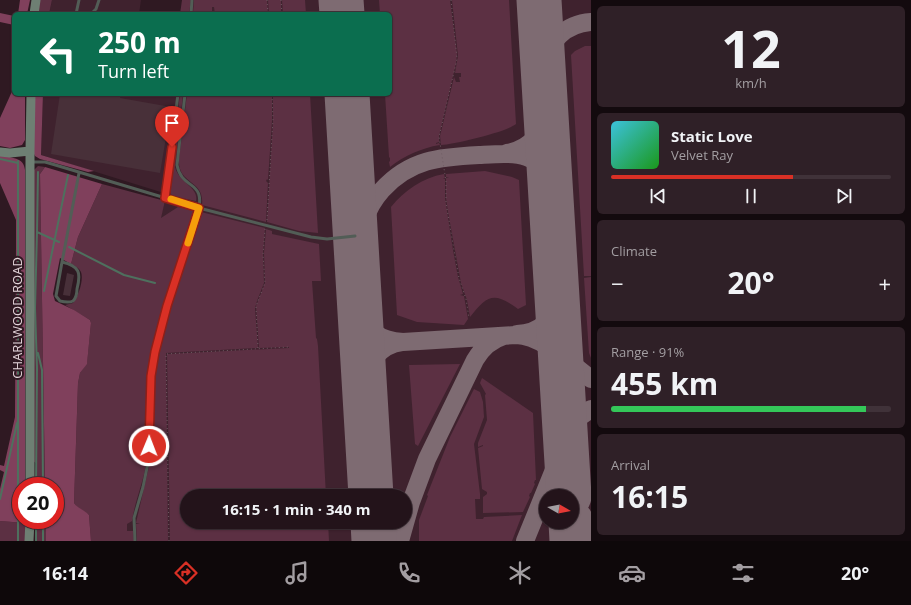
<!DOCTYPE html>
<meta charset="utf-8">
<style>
body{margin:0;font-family:"Open Sans",sans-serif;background:#2f2027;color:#f1f3f6;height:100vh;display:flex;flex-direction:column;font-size:15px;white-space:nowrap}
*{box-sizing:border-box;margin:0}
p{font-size:13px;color:#a39ea2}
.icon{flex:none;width:22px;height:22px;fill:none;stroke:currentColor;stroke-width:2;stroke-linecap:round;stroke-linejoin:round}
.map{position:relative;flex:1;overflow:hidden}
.sheet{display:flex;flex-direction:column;gap:6px;padding:6px;background:#130a0e;width:320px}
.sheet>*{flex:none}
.hud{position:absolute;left:12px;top:12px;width:380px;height:84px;border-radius:6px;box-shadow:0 1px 3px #0004,0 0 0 1px #403239;background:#0b6e4f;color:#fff;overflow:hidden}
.needle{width:26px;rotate:99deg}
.controls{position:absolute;left:539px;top:489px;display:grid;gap:8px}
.controls a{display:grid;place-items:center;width:40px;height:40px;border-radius:50%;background:#23131a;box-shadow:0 1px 3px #0004,0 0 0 1px #403239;font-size:20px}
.speed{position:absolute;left:12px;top:477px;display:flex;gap:8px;font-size:20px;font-weight:700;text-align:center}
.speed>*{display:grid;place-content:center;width:52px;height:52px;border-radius:50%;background:#23131a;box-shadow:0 1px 3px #0004,0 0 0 1px #403239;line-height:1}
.speed .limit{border:6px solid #d22;background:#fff;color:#111}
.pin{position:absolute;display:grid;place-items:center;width:34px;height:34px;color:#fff;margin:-41px -17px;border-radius:50% 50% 50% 0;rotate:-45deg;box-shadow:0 0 4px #0007}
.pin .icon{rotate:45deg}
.me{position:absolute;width:44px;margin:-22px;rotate:1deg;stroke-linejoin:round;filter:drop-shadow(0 0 3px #0008)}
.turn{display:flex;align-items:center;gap:14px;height:84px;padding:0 20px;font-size:18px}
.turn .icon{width:52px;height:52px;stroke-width:2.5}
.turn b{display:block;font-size:28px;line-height:34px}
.big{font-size:30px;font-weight:700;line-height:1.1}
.sheet .card{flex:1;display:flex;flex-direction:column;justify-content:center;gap:6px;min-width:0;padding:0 14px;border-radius:6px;background:#2f2027}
.sheet .dial{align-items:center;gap:0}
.dial b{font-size:52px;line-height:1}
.song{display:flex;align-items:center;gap:12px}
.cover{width:48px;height:48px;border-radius:6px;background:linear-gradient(135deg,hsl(190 70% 55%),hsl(120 70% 35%))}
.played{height:4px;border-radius:2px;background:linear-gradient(90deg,#d93025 65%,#403239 65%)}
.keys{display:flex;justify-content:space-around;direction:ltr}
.heat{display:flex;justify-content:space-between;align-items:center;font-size:22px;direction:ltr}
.charge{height:6px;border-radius:3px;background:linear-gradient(90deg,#34c759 91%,#403239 0)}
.trip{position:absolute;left:180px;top:489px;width:232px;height:40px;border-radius:20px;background:#23131a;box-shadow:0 1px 3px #0004,0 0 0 1px #403239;font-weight:700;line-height:40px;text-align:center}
.dock{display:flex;height:64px;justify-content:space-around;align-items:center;background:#0e080a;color:#a39ea2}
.dock .icon{width:28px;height:28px}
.dock .active{color:#d93025}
.dock b{font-size:18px;color:#f1f3f6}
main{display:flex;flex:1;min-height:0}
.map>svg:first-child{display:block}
.built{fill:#3f222e;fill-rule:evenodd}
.green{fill:#5c3043}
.forest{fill:#80405c}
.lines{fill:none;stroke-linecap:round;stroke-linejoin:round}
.stream{stroke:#4e705e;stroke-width:2}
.taxiway{stroke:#7e6b72;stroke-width:18}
.runway{stroke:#7e6b72;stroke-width:45}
.building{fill:#483039}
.path{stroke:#6f5b63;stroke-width:1;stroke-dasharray:1 3;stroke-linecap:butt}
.lane{stroke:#525d56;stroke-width:3}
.secondary{stroke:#6e7f73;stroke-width:9}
.route-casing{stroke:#8d1f18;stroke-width:10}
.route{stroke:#d93025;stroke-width:7}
.slow{stroke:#f59e0b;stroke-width:7}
.labels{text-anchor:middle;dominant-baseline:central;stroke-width:4;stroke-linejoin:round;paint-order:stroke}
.street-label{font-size:13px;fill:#e3d3d9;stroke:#2f1922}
</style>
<main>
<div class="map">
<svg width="591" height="541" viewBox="0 0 591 541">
<rect width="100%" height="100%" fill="#2f1922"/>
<path class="built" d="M52 0H141L139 14H49Z
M183 0H591V541H105L101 439 165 201 173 203 174 198 173 196 164 193 41 155 43 94H390V14H182ZM187 496H405V522H187ZM546 496H572V522H546Z"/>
<path class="green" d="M39 0H52L49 14H38Z
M182 0H191L189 14H180Z
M194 0H267L268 14H215L214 7H212V14H193Z
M268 0H281V14H269Z
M282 0H305L306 14H283Z
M379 0H450L457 54 456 63 439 136V142L436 143V144L439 143 440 145C421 148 404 156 390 167L389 162 390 161V158L389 157 385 94H390V14H380Z
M452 0H509L516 124C506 132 455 144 441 145L440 136 454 77 456 82H460L459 77H461V73H455L458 56Z
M585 46H591V276H584L571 55 575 51Z
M180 94H183L175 167C179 183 199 187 196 201L172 196 170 192 174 143Z
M187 94H272V121L268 180 267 179 266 181 268 183 266 222 202 205C205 179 177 185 179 159Z
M273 94H310L318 233 299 231 267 222 273 122Z
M38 166 45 167 40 174 45 486H36V463L33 461 34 170Z
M485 171 512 177 519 180 526 305 518 309C494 291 487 295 470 317L467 300 461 283 448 212 446 198V178H449L446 177V174Z
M444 174 445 178H443L445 179V198L453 250 458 277 463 294 460 295 464 296 468 319 464 325 417 322 397 315 391 207C405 190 422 178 444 174Z
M102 184 165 201 161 218 178 207 195 210 196 214C180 265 158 315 150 368 146 399 151 430 147 459 144 481 135 500 132 521L127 524V531H133L134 541H91L89 515 77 507 74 503 78 383 80 373 87 363 91 323 90 320 65 305 73 303C78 297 84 280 81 272 79 268 75 266 71 264L78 237Z
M201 212 265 228 263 253 264 283 257 301 255 308 258 348 166 353 168 541H137L136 524H140L136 523 150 462 152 393 157 351 170 305Z
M266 229 272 231V234L319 244 321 281H312L316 338 317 339 318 346 326 496H187V522H328L329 541H170L167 354 289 348V347L259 348 256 306 265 283 264 253Z
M591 277V358L589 353 584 278Z
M460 364 418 446 415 444 409 365Z
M482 378 533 413 536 480H535L534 483 535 484 531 493H530L529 496 530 497 523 512 483 513V497L487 494V492L482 489 478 448 483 446V445L478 447V443L487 420 485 395 486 394 480 383Z
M474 389 480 392 483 402 484 417 474 444 480 494V499H475L476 519H483L484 517 522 515 512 541H419V520L428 496 427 495 450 437Z
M36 520H46V541H36Z
M0 521 25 523V541H0Z"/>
<path class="forest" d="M20 0H30L27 14H18Z
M0 13 14 16V25L0 22Z
M14 87V94H25V140L22 145 10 148 0 146V118Z
M33 94H43L41 155 94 171 88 172 40 159 35 156 33 152Z
M0 155C11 158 24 157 25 170V486H21V520H25V523L0 521V489L4 472 0 470V465L4 466 15 417 16 247V220L0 183Z
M45 167 102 184 78 237 71 264 60 258 53 294 55 301 74 310 90 320 91 323 87 364 80 373 78 383 74 503C78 509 85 510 89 515L91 541H46V520H55V486H45L40 174Z"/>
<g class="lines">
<path class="stream" d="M0 159 18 163V161
M18 163V541
M37 232 38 172
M69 247 124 275 155 283
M44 291 68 175
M38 353 42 370 43 486
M36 486 37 368 35 308 37 232 59 242
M0 499 17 423
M43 520V541
M36 541V520"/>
<path class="taxiway" d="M342 11V0
M544 65C549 41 565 24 591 22
M507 153C531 149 543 133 546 110
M356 255C360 231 365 209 382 190 410 159 440 157 479 155 513 153 543 149 551 191
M360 309C371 332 376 340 403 342L516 335C541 335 571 364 591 379
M517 334C541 333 553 320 557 297
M365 386C367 363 379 345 402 342
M400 541 411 502 427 459 475 360C482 348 491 340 504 336
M525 541 571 428 578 418 591 409"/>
<path class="runway" d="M341 0 342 14
M539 0 569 496
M347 94 371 496
M373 522 374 541
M571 522 572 541"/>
</g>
<path class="building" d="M60 94H121L120 98 171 107 160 173 51 154Z
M67 273 74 275 70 296 63 295Z"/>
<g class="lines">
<path class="path" d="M267 0 268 14
M281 0 282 14
M451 0 457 59 439 137 446 181V203L454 250 459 278 466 299 469 318
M267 220 273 119 272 94
M258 348 256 306 265 283 263 255 265 229
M169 541 166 354 289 347"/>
<path class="lane" d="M76 14 79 0
M91 14 96 9 99 0
M191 14 192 0
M31 162H45L52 164 199 208 311 237 327 239 355 236
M165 198 178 94
M62 262C80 266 81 273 77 289 77 293 76 298 73 301 69 303 64 302 60 301L56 296Z
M62 262 79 173
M135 541 134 518 143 487 149 458 150 389 153 360 167 306 197 216C208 178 182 192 177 165L185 94"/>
<path class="secondary" d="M34 14 36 0
M0 152 10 153 30 151
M30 486V151L31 94
M29 541 30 520"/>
</g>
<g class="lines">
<defs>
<path id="route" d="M149 446 151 376 155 352 167 306 199 208 165 198 172 147"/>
</defs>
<use href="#route" class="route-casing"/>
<use href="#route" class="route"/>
<path class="slow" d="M171 199 199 208 188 243"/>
</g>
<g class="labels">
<g class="street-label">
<text transform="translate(17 318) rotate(-90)">CHARLWOOD ROAD</text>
</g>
</g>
</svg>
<div class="controls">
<a><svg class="needle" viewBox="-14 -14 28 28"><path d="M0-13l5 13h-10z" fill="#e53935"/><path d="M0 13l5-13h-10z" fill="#a39ea2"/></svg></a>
</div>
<div class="speed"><div class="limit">20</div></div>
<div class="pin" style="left:172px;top:147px;background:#d93025"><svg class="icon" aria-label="arrive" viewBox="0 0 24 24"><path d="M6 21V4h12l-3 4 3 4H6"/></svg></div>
<svg class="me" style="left:149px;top:446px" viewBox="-20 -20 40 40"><circle r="17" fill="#d93025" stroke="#fff" stroke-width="3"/><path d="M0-11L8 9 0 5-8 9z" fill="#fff"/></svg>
<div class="trip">16:15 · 1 min · 340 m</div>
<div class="hud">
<div class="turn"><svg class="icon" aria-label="left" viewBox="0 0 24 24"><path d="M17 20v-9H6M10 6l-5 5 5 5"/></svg><div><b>250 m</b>Turn left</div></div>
</div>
</div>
<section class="sheet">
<div class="card dial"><b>12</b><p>km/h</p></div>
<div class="card">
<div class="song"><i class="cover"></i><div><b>Static Love</b><p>Velvet Ray</p></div></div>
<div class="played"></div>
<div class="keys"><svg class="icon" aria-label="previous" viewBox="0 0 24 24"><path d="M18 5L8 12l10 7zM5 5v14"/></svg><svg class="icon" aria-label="pause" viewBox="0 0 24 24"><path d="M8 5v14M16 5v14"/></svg><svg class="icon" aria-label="next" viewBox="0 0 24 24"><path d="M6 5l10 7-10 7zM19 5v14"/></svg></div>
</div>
<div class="card"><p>Climate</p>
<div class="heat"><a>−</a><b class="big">20°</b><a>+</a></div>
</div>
<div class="card"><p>Range · 91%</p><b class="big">455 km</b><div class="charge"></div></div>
<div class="card"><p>Arrival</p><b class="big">16:15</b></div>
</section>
</main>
<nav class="dock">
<b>16:14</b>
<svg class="icon active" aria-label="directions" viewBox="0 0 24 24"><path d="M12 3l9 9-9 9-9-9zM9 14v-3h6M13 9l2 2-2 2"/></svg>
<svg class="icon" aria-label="music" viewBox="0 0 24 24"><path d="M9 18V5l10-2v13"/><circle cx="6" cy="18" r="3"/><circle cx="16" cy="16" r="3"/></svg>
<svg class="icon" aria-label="phone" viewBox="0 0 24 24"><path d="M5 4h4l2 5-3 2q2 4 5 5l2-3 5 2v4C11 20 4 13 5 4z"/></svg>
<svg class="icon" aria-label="climate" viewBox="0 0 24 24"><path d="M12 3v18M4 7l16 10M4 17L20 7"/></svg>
<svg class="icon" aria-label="car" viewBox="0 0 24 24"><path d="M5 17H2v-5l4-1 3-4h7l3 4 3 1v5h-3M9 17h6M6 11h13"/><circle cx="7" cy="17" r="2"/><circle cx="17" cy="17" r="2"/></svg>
<svg class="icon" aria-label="filters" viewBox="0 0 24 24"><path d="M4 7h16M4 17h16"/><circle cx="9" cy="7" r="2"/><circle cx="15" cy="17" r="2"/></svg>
<b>20°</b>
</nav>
